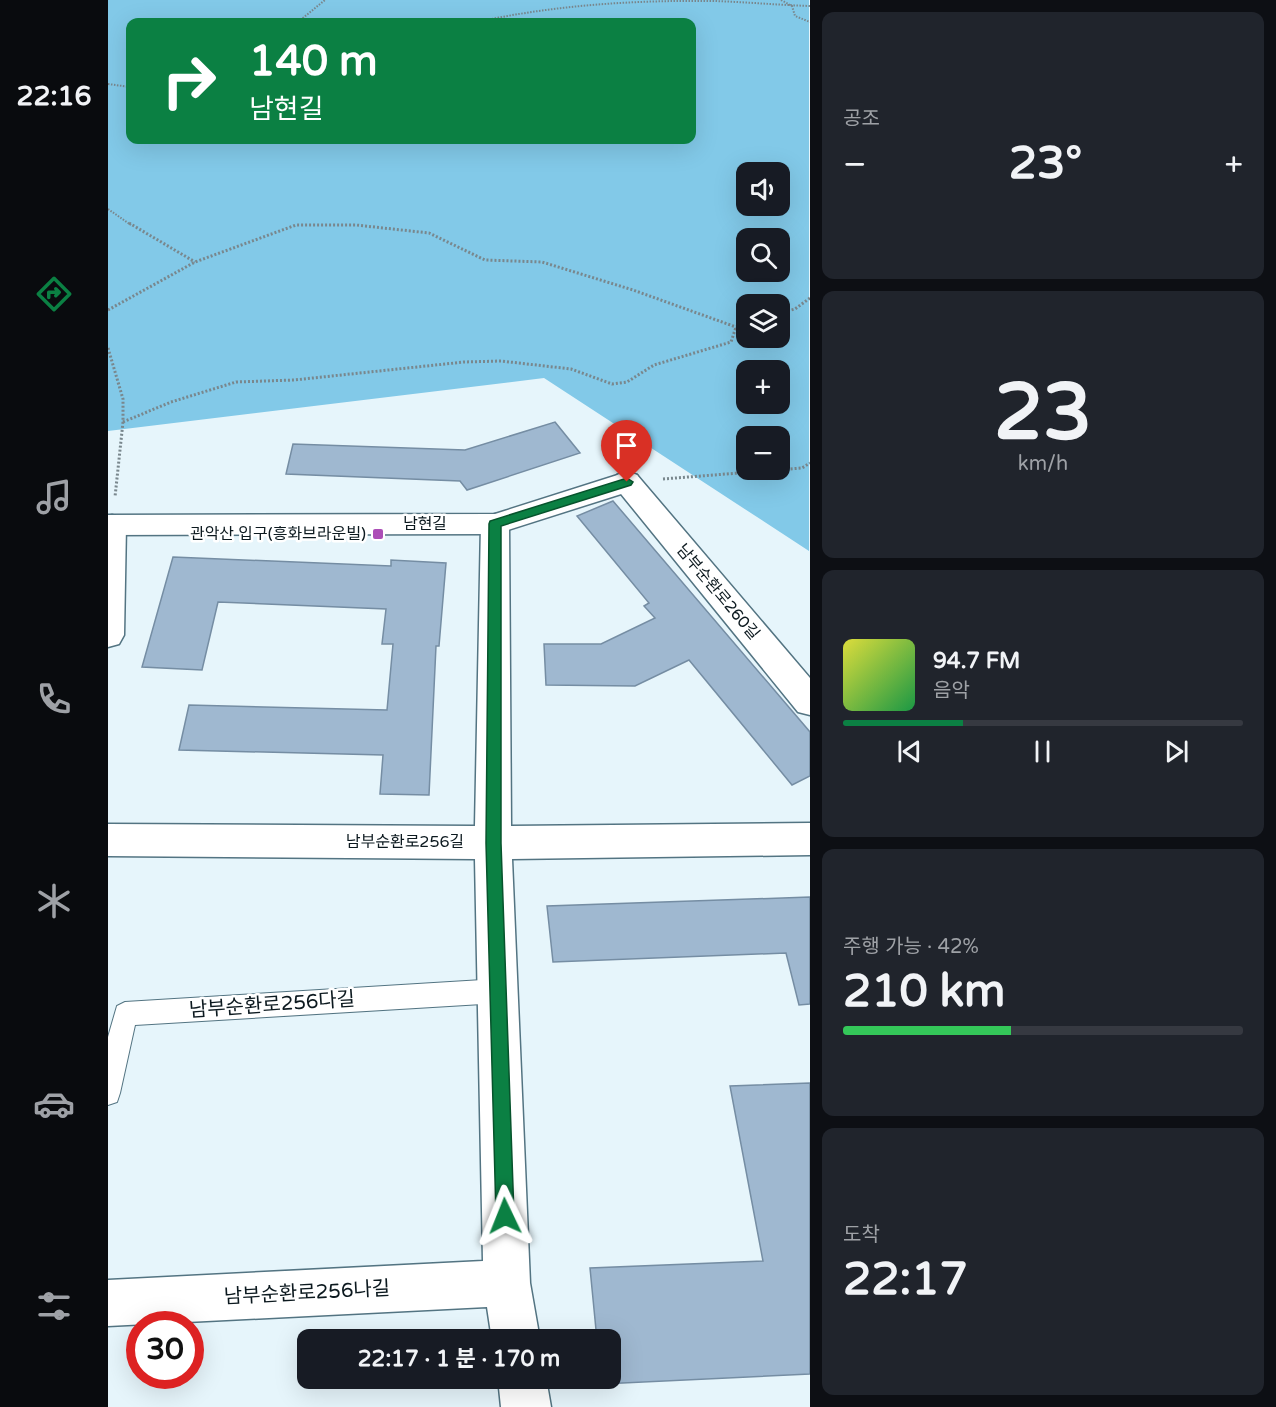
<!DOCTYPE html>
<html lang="ko">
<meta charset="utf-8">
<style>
body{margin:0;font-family:"Varela Round","Noto Sans KR",sans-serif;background:#20242c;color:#f1f3f6;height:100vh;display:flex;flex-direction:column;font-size:22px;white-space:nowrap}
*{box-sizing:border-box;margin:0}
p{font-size:20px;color:#9ea1a6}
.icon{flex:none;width:33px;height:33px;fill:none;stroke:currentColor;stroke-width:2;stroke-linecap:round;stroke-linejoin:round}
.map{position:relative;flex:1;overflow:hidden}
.sheet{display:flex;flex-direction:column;gap:12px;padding:12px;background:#0d0f14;width:466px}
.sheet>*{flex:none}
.banner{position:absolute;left:18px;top:18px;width:570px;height:126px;border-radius:12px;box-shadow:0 6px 24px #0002;background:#0b8043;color:#fff;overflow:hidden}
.controls{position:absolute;left:628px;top:162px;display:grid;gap:12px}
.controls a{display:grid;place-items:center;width:54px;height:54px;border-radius:12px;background:#171b24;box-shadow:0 6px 24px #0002;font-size:30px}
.speed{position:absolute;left:18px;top:1311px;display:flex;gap:12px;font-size:30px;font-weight:700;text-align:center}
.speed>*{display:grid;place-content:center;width:78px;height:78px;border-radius:50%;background:#171b24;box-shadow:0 6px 24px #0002;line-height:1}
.speed .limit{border:9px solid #d22;background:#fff;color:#111}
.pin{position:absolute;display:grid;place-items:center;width:51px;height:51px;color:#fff;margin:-62px -26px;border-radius:50% 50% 50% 0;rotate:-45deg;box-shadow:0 0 6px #0007}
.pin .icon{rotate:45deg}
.me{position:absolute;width:66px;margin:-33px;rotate:358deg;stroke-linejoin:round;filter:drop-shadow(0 0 4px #0008)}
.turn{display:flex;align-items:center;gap:21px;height:126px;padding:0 24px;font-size:27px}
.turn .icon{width:78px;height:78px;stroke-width:2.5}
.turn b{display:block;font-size:42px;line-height:51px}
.big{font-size:45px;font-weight:700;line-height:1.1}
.sheet .card{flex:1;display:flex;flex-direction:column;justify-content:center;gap:9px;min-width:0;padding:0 21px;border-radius:12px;background:#20242c}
.sheet .dial{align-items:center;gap:0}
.dial b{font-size:78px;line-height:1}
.song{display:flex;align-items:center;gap:18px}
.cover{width:72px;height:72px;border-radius:9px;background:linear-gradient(135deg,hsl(60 70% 55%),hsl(140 70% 35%))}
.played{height:6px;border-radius:3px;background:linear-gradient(90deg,#0b8043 30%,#363941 30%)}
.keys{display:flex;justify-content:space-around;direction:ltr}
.heat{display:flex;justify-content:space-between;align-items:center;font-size:33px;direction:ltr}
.charge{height:9px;border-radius:4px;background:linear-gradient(90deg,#34c759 42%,#363941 0)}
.trip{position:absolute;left:189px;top:1329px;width:324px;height:60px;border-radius:12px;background:#171b24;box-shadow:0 6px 24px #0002;font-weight:700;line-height:60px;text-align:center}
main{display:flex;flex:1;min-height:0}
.tabs{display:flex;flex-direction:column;width:108px;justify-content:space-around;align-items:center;background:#090b0e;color:#9ea1a6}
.tabs .icon{width:42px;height:42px}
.tabs .active{color:#0b8043}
.tabs b{font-size:27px;color:#f1f3f6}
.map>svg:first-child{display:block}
.green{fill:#82c9e8;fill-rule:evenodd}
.building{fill:#9fb8d0;stroke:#758da3;stroke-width:1.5}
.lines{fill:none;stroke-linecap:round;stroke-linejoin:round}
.service-casing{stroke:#537482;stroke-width:2}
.minor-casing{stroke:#537482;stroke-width:3}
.tertiary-casing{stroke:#537482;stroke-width:3}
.path-far1{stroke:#79878d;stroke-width:2;stroke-dasharray:1.5 1.5;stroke-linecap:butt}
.path{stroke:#79878d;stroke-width:3;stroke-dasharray:2 2;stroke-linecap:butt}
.service{fill:#fff;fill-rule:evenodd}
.minor{fill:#fff;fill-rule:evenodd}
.tertiary{fill:#fff;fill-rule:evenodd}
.route{fill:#0b8043;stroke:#07532c;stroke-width:1.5}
.poi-dot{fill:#ac4eb7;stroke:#fff;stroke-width:2}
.labels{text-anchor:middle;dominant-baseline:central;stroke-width:5;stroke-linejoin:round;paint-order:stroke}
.street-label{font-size:16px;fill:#0c191f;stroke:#fff}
.poi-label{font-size:16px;fill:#0c191f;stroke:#fff;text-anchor:end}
.near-street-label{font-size:20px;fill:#0c191f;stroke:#fff}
</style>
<main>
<nav class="tabs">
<b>22:16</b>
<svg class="icon active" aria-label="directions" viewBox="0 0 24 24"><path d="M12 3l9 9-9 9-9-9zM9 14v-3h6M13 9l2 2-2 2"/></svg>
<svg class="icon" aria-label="music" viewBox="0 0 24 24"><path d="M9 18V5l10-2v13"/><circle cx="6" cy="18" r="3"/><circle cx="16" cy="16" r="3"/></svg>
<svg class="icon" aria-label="phone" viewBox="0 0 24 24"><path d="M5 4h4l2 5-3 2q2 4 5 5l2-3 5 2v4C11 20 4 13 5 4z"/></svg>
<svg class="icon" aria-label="climate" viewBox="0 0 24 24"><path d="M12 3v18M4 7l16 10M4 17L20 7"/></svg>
<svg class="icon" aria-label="car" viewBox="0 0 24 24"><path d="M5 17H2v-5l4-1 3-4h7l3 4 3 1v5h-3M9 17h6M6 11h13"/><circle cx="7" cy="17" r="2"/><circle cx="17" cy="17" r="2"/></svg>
<svg class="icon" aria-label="filters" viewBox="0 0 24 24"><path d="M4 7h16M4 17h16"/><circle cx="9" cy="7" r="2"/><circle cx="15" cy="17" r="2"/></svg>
</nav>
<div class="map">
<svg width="702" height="1407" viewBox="0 0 702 1407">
<rect width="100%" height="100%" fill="#e6f5fb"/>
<path class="green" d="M0 0H701V551L436 378 0 431ZM22 22H584V140H22ZM639 172H672V206H639ZM639 238H672V272H639ZM639 304H672V338H639ZM639 370H672V404H639ZM639 436H672V470H639Z"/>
<path class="building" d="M447 422 472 453 359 490 352 481 178 474 185 444 357 450Z
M505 501 702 732V776L684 785 581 660 527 686 438 685 436 644H493L547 618 536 606 541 603 469 516Z
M65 557 283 566V560L338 563 331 646H328L321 795 272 794 275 755 71 750 81 705 279 710 285 644H274L278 609 110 602 94 670 34 667Z
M702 897V1004L691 1005 678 953 445 962 439 906Z
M702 1083V1374L494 1384 493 1378H502V1340H489L482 1268 655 1261 622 1086Z"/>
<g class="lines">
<defs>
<path id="service" d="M391 979 399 983 403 991 399 999 391 1003 27 1025 12 1093 9 1102 0 1105V1037L9 1006 17 1002Z"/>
<path id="minor" d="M519 472 529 475 702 678V715L690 712 509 489 505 482 509 475Z
M387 514 397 517 401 524 403 826 702 823V855L404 859 422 1283 432 1340H384L379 1307 0 1326V1280L375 1261 367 859 0 856V824L367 826 373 524 377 517Z
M4 515 14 518 18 525 16 635 11 644 0 647V516Z
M390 1378H438L443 1407H393Z"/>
<path id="tertiary" d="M519 472 529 475 533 482 529 489 387 534 0 535V515L387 514Z"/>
</defs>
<use href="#service" class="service-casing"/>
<use href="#minor" class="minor-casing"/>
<use href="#tertiary" class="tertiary-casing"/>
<path class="path-far1" d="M673 0 684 6 687 16 702 22
M190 22 217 0
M369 22C447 5 526 0 606 1 638 2 670 5 702 6
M0 84 22 87
M0 209 23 225"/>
<path class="path" d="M21 223 87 262
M0 310 87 262 188 225H248L321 233 377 260 434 262 525 290 628 327 639 324
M672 313 687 309 702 298
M0 348 15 399V422L7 497
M15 422 63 402 128 382 186 380 356 362 393 361 463 369 504 384 519 382 546 365 623 342 628 327
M555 479 694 468 702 463"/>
<use href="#service" class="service"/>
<use href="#minor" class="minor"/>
<use href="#tertiary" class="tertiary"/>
</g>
<path class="route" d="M519 478 525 482 523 485 393 526V843L406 1216 404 1223 397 1225 390 1223 388 1216 378 843 381 524 382 521Z"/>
<rect class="poi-dot" x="264" y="528" width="12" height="12" rx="3"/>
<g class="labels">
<g class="street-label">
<text x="317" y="524">남현길</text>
<text transform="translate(610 592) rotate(50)">남부순환로260길</text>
<text x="297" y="842">남부순환로256길</text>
</g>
<g class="poi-label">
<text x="258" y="534">관악산 입구(흥화브라운빌)</text>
</g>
<g class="near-street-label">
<text transform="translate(164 1005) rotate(-4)">남부순환로256다길</text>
<text transform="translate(199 1293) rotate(-3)">남부순환로256나길</text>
</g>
</g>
</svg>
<div class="controls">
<a><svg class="icon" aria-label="sound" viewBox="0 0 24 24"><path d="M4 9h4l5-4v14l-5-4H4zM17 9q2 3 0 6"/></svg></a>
<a><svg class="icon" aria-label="search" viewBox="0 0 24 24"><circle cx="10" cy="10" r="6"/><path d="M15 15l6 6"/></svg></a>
<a><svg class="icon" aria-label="layers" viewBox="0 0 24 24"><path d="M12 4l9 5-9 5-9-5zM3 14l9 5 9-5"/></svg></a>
<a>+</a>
<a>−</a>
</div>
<div class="speed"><div class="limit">30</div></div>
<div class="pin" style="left:519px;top:482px;background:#d93025"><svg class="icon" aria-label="arrive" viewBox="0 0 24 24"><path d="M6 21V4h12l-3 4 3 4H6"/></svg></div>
<svg class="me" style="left:397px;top:1216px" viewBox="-20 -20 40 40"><path d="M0-17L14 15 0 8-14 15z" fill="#0b8043" stroke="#fff" stroke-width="4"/></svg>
<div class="trip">22:17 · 1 분 · 170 m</div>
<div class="banner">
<div class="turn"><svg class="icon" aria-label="right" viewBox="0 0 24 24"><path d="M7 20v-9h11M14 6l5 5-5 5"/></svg><div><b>140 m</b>남현길</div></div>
</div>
</div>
<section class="sheet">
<div class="card"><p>공조</p>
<div class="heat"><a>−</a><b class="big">23°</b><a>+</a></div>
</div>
<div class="card dial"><b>23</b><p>km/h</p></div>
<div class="card">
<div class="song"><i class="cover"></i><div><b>94.7 FM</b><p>음악</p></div></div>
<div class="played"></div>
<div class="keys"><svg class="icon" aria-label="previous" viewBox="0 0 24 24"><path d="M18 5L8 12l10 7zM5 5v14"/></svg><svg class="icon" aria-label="pause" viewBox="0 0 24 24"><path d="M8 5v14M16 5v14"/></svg><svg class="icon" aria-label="next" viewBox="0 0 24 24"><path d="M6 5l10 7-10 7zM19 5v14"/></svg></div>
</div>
<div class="card"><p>주행 가능 · 42%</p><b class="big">210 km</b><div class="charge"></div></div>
<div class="card"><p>도착</p><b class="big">22:17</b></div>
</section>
</main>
